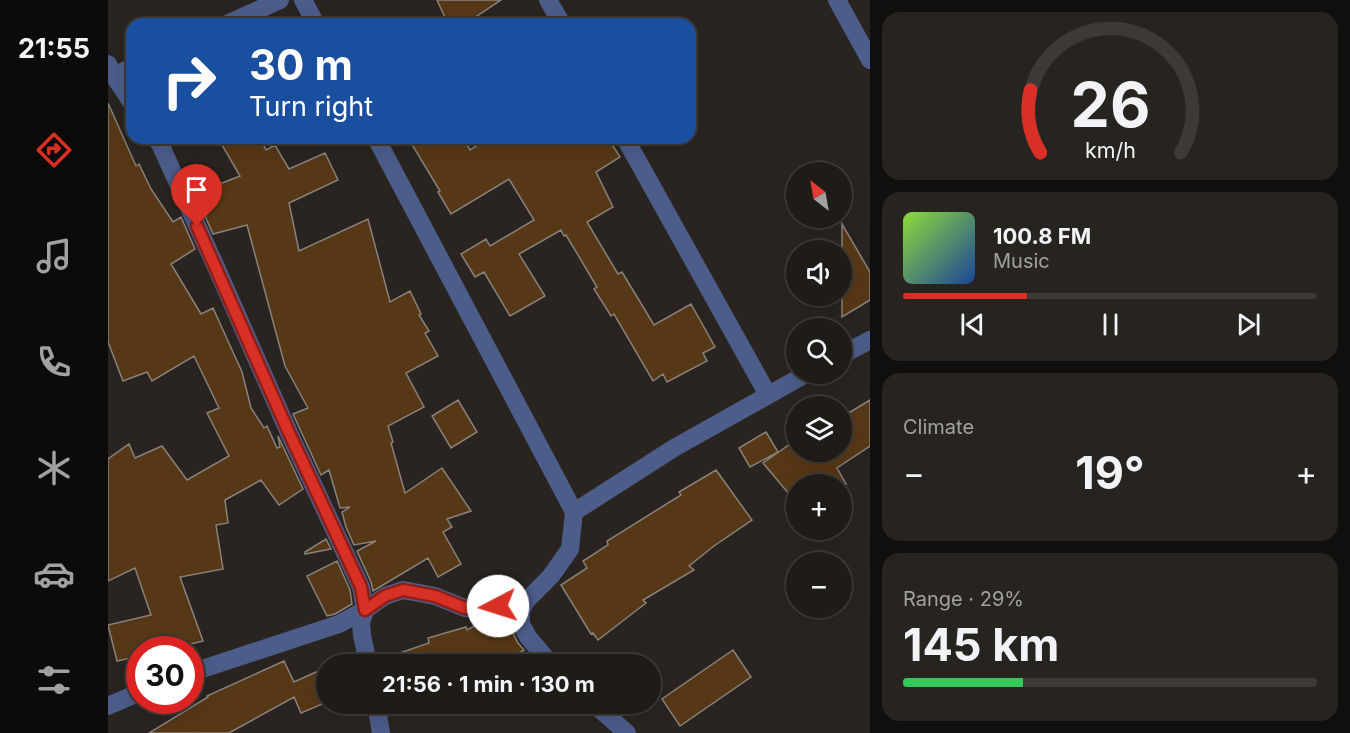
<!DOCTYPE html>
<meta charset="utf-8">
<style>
body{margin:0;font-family:Inter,sans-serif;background:#272420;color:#f1f3f6;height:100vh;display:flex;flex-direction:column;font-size:22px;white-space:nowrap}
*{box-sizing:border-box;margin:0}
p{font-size:20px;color:#a1a1a1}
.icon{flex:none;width:33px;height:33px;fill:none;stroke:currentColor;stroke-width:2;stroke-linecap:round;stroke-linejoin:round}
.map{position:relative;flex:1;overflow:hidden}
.drawer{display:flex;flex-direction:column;gap:12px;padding:12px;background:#110f0d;width:480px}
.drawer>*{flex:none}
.banner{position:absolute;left:18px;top:18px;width:570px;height:126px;border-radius:18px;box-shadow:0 6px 24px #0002,0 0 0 2px #3c3936;background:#1a4fa0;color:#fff;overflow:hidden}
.needle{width:39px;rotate:329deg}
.buttons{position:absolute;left:678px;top:162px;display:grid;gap:12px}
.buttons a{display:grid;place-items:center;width:66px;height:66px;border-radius:50%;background:#1f1b17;box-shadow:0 6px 24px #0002,0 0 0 2px #3c3936;font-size:30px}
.speed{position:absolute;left:18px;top:636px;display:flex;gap:12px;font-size:30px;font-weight:700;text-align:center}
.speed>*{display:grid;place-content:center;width:78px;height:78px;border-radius:50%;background:#1f1b17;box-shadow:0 6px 24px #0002,0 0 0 2px #3c3936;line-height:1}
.speed .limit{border:9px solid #d22;background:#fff;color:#111}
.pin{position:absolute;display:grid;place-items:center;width:51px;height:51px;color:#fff;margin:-62px -26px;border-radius:50% 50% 50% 0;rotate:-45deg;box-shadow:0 0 6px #0007}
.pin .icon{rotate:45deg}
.me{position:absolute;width:66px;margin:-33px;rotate:265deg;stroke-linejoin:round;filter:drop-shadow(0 0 4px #0008)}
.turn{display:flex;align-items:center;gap:21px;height:126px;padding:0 24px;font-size:27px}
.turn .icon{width:78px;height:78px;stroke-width:2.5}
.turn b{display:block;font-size:42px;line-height:51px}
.big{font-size:45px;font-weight:700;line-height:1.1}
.drawer .card{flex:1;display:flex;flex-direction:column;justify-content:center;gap:9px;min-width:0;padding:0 21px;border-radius:18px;background:#272420}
.drawer .dial{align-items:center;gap:0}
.dial svg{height:156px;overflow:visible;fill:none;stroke:#3c3936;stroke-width:7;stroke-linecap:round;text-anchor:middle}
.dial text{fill:#f1f3f6;stroke:none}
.song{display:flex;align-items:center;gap:18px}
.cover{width:72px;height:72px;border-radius:9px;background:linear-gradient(135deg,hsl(90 70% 55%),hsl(220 70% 35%))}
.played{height:6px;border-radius:3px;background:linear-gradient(90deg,#d93025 30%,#3c3936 30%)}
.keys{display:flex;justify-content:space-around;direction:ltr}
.heat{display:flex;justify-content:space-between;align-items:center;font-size:33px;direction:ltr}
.charge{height:9px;border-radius:4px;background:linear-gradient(90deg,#34c759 29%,#3c3936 0)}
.trip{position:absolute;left:208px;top:654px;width:345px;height:60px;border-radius:30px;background:#1f1b17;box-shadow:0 6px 24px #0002,0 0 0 2px #3c3936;font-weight:700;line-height:60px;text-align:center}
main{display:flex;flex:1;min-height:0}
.tab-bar{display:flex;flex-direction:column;width:108px;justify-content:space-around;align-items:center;background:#0c0b09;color:#a1a1a1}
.tab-bar .icon{width:42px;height:42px}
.tab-bar .selected{color:#d93025}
.tab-bar b{font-size:27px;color:#f1f3f6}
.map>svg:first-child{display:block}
.building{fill:#573816;stroke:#88817c;stroke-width:1.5}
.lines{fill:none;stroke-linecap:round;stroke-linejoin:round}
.minor{stroke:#4c5d8a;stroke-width:18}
.route-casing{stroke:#8d1f18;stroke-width:15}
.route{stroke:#d93025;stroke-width:10}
</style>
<main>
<nav class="tab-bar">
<b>21:55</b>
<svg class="icon selected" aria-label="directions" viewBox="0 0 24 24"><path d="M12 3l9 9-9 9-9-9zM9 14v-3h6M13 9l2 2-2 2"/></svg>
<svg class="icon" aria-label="music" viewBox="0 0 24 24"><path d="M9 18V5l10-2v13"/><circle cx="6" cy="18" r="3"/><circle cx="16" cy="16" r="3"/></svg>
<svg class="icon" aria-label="phone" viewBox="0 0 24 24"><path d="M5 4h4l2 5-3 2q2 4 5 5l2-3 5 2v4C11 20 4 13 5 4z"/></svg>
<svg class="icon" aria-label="climate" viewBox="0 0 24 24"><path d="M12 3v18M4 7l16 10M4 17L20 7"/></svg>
<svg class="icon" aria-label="car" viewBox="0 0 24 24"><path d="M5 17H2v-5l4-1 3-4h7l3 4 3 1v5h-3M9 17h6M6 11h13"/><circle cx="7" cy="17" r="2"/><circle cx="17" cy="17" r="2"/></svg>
<svg class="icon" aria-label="filters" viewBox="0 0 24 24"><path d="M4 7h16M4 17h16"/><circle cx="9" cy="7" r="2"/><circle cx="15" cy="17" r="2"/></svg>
</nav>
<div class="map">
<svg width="762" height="733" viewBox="0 0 762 733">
<rect width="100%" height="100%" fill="#29241f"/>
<path class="building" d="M329 0H393L357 24H340Z
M0 103 28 166 31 164 43 189 65 222 73 217 87 249 63 264 93 314 105 308 134 372 143 408 156 428 159 426 169 448 172 447 170 436 195 489 171 505 153 480 117 500 120 523 108 525 115 569 72 577 95 641 58 650H32V656L9 661 0 625 43 615 27 568 0 581V459L21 444 27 458 54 446 79 480 121 456 99 413 111 408 86 356 44 381 39 372 15 381 0 342Z
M110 138H152L158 150 167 145 181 169 217 153 230 180 181 203 191 251 260 219 282 302 302 291 313 314 311 315 321 331 317 333 330 356 298 373 316 407 280 426 285 442 283 443 297 493 334 468 363 511 339 519 344 527 335 532 353 564 330 577 320 558 265 591 263 582 249 551 268 541 246 545 238 527 234 512 242 507 232 508 221 470 213 475 185 414 200 408 177 366 139 225 105 234 93 207 101 202 96 190 132 176Z
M300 138H355L362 150 381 138H500L512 157 488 172 505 207 479 222 510 274 514 272 546 325 583 304 607 347 595 353 599 361 559 382 555 374 545 381 506 314 503 316 486 289 489 287 458 235 456 236 453 230 411 254 437 296 402 316 376 272 367 277 353 254 378 239 382 246 426 220 401 179 343 214 330 192 332 191Z
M734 224 762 272V300L734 317Z
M350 400 369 432 343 448 324 416Z
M762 400V446L729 468 738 484H688V487L681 494 655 463 688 440V452H734V417Z
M658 432 670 452 642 467 631 448Z
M608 470 644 520 606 546 581 566 586 570 535 600 538 603 490 640 485 633 483 634 453 585 479 568 475 561 500 545 499 541 573 495 571 492Z
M218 539 223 549 197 554V552Z
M229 561 242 590 244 604 227 614 219 616 199 576Z
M400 615 402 619 403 629 410 643 416 650 393 664H271V660L321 643 320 638 358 627 359 630 376 621Z
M625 650 643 677 572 726 554 699Z
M176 661 186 682 219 667V702L193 713 186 697 121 733H41L100 697 99 696Z
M285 704H325L289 714Z"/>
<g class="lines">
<path class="minor" d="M195 0 208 24
M440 0 454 24
M729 0 762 60
M119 24 172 0
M0 64 6 76 24 103
M6 76 24 67
M48 138 52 144 108 267 182 435 253 587 257 610 253 623 254 635 260 664
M268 138 466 512 462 549 443 576 418 601 413 611V624L420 637 443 664
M517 138 660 395
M734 355 762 340
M466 512 566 448 698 374
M82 673 231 624 257 610 277 596 295 590 327 596 357 608 378 610 402 602 418 601
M268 704 273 733
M486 704 519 733
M0 706 32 692"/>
</g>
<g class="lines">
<defs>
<path id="route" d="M89 226 182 435 253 587 257 610 277 596 295 590 327 596 357 608 378 610 390 606"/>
</defs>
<use href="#route" class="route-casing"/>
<use href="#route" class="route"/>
</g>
</svg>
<div class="buttons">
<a><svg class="needle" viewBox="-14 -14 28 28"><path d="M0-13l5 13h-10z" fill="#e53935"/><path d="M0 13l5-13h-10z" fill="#a1a1a1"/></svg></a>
<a><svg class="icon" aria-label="sound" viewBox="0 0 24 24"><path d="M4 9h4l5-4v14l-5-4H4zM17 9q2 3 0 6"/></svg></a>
<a><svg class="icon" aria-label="search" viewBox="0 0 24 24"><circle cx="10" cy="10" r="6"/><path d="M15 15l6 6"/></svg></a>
<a><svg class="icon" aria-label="layers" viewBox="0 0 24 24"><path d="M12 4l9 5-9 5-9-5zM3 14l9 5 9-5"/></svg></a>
<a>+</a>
<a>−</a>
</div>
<div class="speed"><div class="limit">30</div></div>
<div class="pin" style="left:89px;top:226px;background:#d93025"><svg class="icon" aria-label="arrive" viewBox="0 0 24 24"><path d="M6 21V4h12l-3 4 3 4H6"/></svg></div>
<svg class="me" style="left:390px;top:606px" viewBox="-20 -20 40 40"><circle r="19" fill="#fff"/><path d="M0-13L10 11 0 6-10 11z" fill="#d93025"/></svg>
<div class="trip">21:56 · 1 min · 130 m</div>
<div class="banner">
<div class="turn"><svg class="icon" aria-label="right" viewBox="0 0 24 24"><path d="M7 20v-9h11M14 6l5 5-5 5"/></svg><div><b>30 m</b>Turn right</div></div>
</div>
</div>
<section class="drawer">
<div class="card dial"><svg viewBox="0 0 100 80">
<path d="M14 69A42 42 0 1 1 86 69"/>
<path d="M14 69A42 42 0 0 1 9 37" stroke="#d93025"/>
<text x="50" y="56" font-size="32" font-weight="700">26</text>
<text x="50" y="72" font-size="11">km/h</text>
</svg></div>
<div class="card">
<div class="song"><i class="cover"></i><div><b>100.8 FM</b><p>Music</p></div></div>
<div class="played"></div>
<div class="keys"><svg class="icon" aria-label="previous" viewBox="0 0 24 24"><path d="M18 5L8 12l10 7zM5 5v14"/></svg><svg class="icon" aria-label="pause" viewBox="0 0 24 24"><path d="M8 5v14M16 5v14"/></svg><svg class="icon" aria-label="next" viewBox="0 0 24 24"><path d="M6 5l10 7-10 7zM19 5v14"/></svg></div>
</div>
<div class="card"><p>Climate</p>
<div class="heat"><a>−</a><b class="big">19°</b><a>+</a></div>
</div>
<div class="card"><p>Range · 29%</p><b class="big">145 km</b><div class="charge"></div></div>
</section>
</main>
